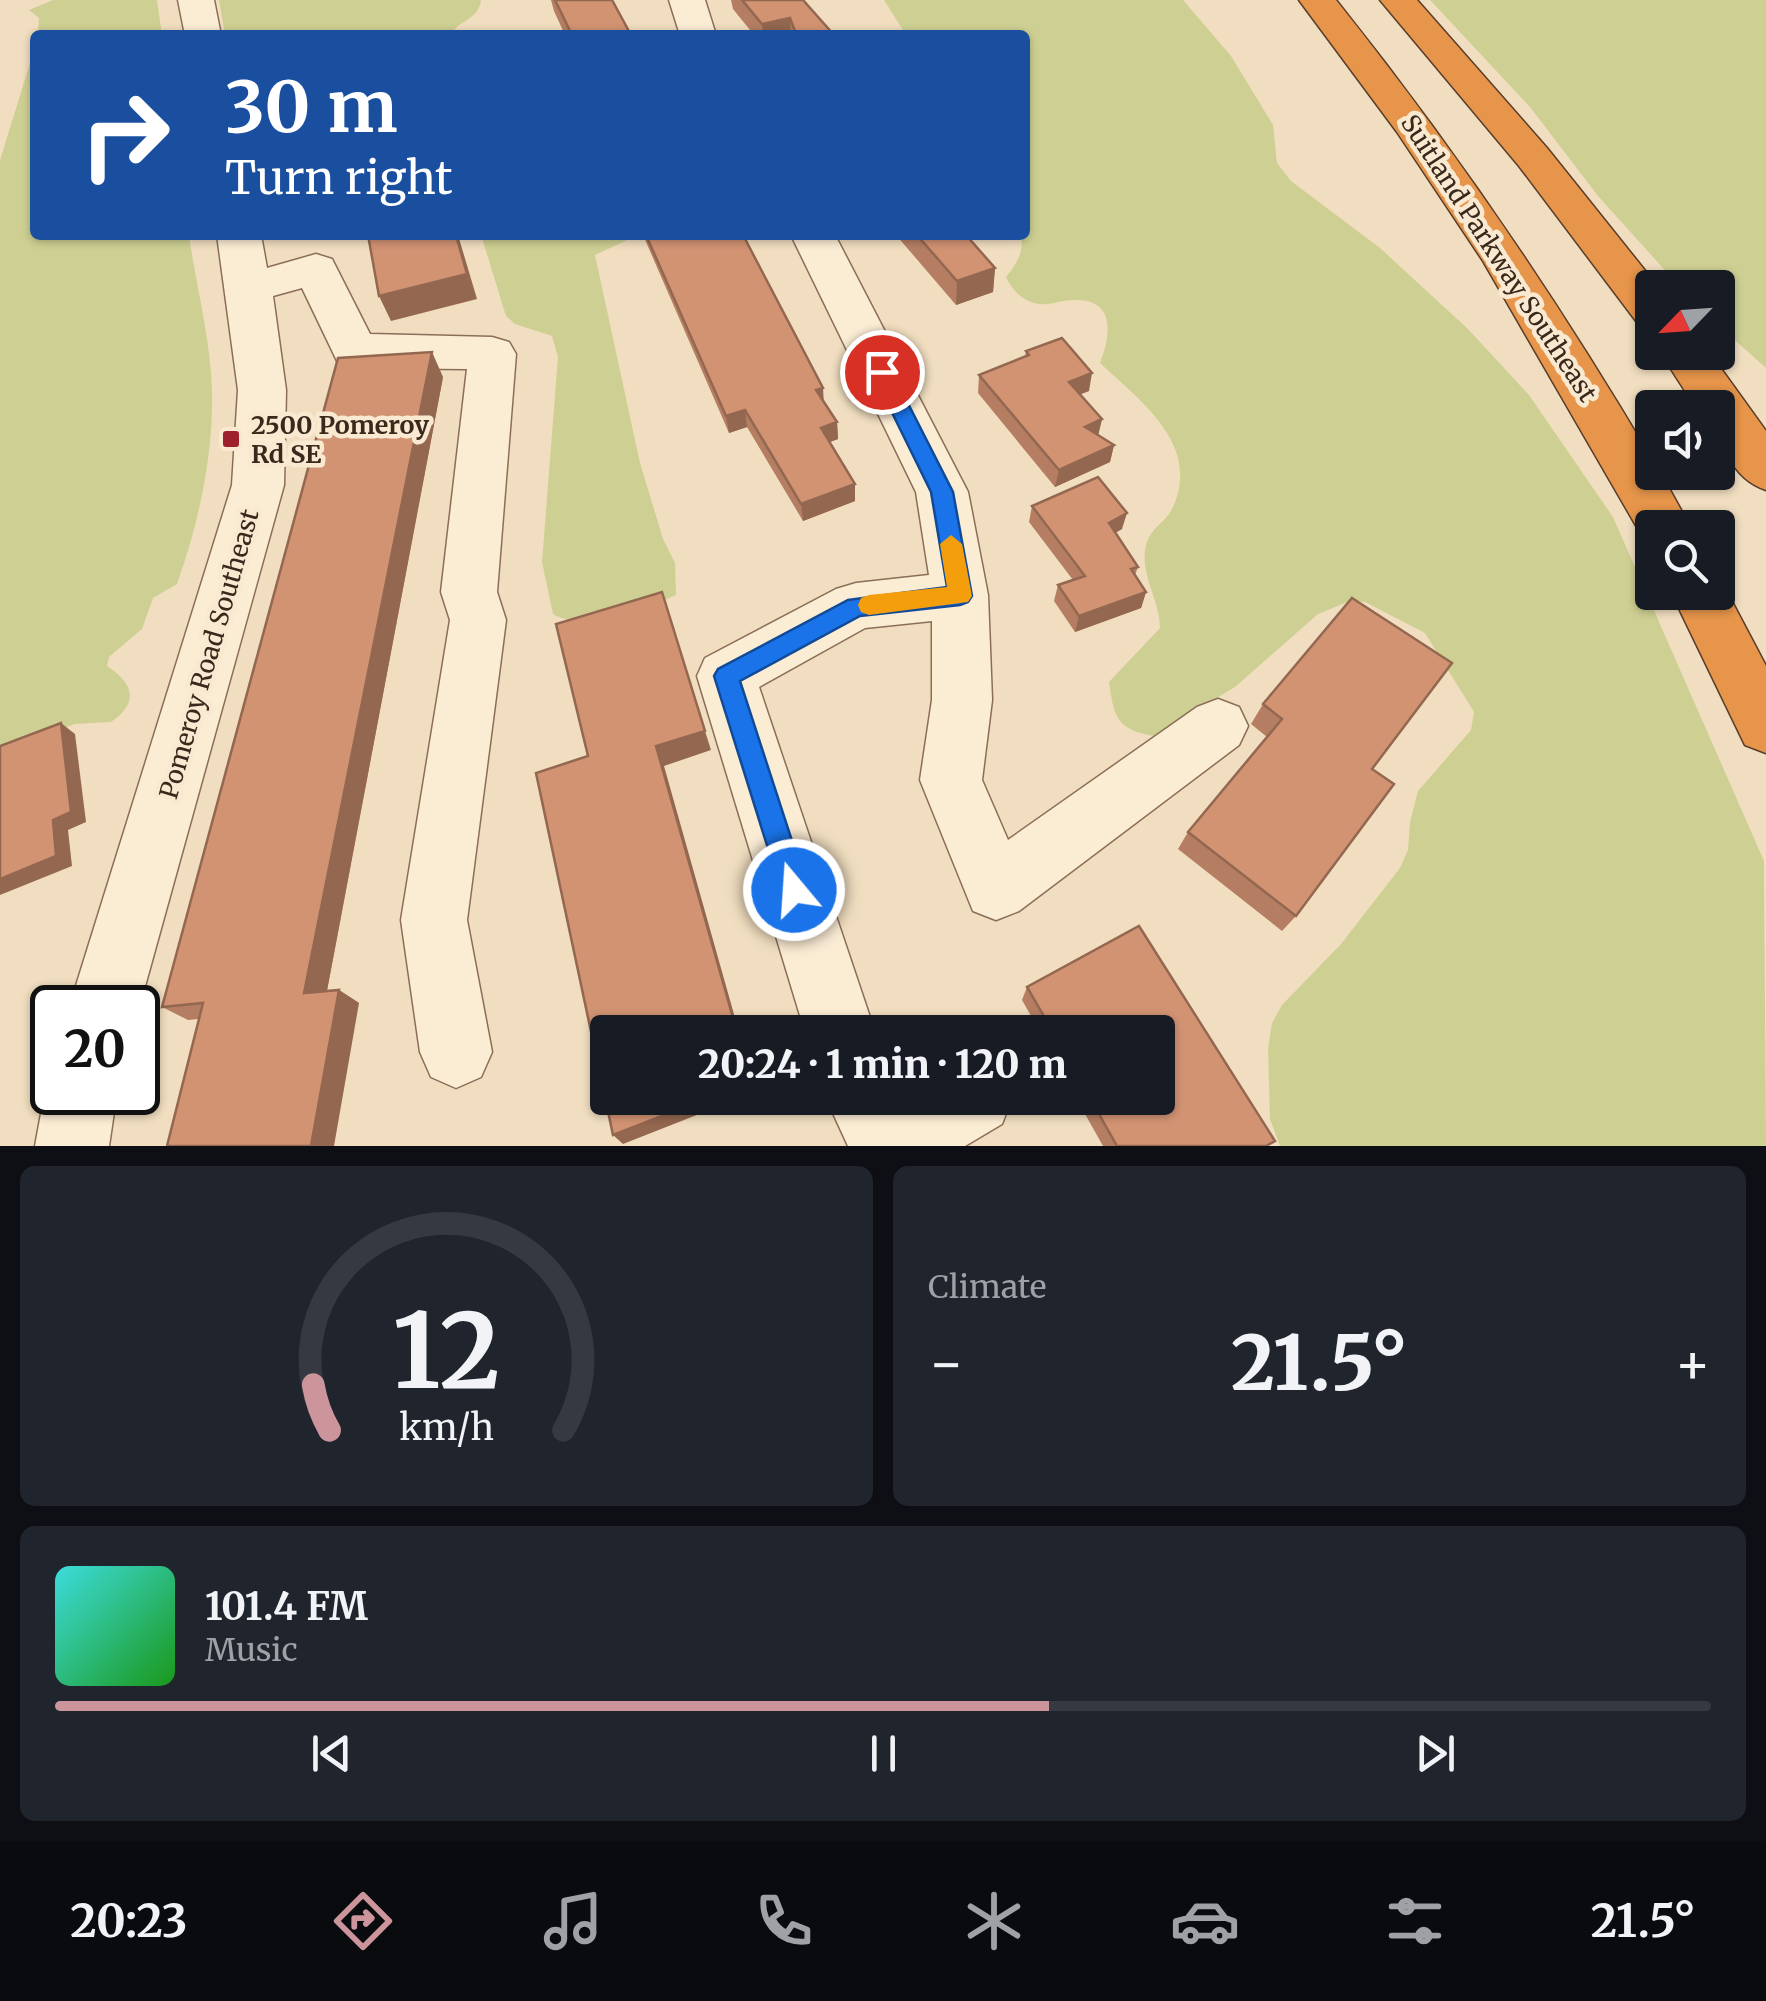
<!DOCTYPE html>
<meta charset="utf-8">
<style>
body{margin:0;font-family:Merriweather,serif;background:#20242c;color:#f1f3f6;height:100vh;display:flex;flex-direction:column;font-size:38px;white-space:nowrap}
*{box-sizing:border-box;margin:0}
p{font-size:32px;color:#9ea1a6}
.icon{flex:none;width:55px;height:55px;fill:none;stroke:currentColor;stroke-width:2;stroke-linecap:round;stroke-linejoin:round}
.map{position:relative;height:1146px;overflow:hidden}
.details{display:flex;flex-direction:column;gap:20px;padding:20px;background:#0d0f14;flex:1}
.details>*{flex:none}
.hud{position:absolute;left:30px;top:30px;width:1000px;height:210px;border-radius:10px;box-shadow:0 2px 8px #0004;background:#1a4fa0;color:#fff;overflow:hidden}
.needle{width:65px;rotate:245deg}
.controls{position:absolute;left:1635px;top:270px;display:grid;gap:20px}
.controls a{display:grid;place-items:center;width:100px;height:100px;border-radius:10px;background:#171b24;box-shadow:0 2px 8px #0004;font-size:50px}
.speed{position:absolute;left:30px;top:985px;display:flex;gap:20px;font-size:50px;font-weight:700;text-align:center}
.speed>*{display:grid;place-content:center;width:130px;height:130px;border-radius:50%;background:#171b24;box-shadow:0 2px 8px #0004;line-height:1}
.speed .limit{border:5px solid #111;border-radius:15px;background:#fff;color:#111}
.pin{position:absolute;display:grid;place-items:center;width:85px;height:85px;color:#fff;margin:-42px;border:5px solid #fff;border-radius:50%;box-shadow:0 2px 10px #0007}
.me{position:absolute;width:110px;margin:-55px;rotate:342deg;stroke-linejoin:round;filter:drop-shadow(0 0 8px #0008)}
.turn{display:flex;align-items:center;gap:35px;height:210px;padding:0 30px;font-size:45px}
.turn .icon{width:130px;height:130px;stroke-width:2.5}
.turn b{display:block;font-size:70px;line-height:85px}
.big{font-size:75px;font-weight:800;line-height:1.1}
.details .widget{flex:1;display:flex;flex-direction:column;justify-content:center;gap:15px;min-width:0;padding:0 35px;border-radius:15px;background:#20242c}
.details .dial{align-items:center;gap:0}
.dial svg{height:260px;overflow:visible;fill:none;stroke:#363941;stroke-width:7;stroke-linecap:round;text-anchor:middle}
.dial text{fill:#f1f3f6;stroke:none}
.song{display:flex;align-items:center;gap:30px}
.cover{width:120px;height:120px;border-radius:15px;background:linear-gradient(135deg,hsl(180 70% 55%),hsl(120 70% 35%))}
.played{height:10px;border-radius:5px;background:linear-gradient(90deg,#cc959c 60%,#363941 60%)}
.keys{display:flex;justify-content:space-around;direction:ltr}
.heat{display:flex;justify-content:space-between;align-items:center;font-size:55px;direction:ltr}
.details .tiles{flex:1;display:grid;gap:20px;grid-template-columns:1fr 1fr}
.widget:last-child{grid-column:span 2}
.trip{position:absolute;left:590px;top:1015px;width:585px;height:100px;border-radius:10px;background:#171b24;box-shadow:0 2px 8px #0004;font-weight:800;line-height:100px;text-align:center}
.tabs{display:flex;height:160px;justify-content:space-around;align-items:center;background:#090b0e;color:#9ea1a6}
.tabs .icon{width:70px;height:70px}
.tabs .on{color:#cc959c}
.tabs b{font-size:45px;color:#f1f3f6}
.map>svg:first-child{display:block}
.green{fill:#ced093}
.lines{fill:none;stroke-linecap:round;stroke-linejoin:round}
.minor-casing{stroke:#8b6e57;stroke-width:3}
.highway-casing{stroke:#593d2b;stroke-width:3}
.minor{fill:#fbecd4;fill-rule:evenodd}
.highway{fill:#e6954a;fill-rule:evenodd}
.wall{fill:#b57e63}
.shaded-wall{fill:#936750}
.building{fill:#d29373;stroke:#936750;stroke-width:2.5}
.route{fill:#1a73e8;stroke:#114b97;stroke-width:2.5}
.slow{fill:#f59e0b}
.poi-dot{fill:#9e222d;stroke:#f8e9d0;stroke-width:4}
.labels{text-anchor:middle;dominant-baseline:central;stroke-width:9;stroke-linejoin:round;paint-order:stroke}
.street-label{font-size:25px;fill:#3a281c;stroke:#f8e9d0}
.poi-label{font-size:25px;font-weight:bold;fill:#3a281c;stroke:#f8e9d0;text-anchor:start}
</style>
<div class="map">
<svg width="1766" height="1146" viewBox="0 0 1766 1146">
<rect width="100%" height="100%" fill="#f1dec0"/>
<path class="green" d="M53 0H157L162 35H38L39 18 29 10Z
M219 0H481C478 21 459 19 451 35H225Z
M884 0H1183L1231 56 1273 125 1277 163 1291 181 1380 248 1468 329 1529 395 1613 517 1764 861 1766 1146H1280L1270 1119 1268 1049 1272 1023 1282 1005 1341 944 1400 868 1408 850 1410 822 1418 791 1471 730 1474 712 1425 633 1365 602 1350 601 1318 614 1235 687 1153 736C1116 729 1114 717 1109 682L1160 628C1160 601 1139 573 1146 545 1150 528 1165 523 1172 509 1203 445 1140 401 1100 363 1111 335 1116 298 1073 300 1060 300 1048 307 1034 303 1020 299 1012 289 1006 277 1017 263 1024 253 1021 235H1025V35H906Z
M1430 0H1766V368L1718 325V288L1680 287 1598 196 1530 107Z
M35 47V235H189C196 286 212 345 212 395 213 459 198 525 177 584L153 598 142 629 109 657 107 666C133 683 140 702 111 722L75 724 0 754V160Z
M481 235H638L595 255 640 463 663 539 675 563 676 595C642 610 588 634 553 614L542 562 558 357 552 336 515 324 506 316Z"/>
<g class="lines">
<defs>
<path id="minor" d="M178 0H214L221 35H185Z
M669 0H705L716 35H680Z
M217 235H261L267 268 316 254 332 259 370 334 492 337 509 342 516 354 497 592 506 620 467 920 492 1052 481 1077 456 1088 431 1077 420 1052 401 920 450 620 441 592 467 369 355 368 338 363 302 288 273 296 286 390 284 485 139 1008 138 1012V1008H69L232 485 238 390Z
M791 235H835L968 492 988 595 992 700 982 780 1008 840 1197 707 1218 699 1239 707 1248 726 1239 745 1019 911 996 920 973 911 920 780 932 700V621L865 628 759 687 875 1032H805L697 676 705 658 836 589 856 583 929 575 916 492Z
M52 1073V1092H117L109 1146H35L45 1092Z
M826 1098H1012L1002 1124 965 1146H848Z"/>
<path id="highway" d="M1299 0H1336C1452 145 1557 299 1652 460V472H1660L1691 528H1652V545L1646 543 1483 261 1397 132Z
M1380 0H1417L1547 148 1659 288H1652V326L1636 321 1519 166Z
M1660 352H1709L1766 431V490C1731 478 1718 442 1718 408H1696Z
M1718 575 1766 666V753L1745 745 1671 592H1718Z"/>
</defs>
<use href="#minor" class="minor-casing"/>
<use href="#highway" class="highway-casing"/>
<use href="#minor" class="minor"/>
<use href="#highway" class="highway"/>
</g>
<path class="wall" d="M551 0H612L631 35H565L554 11Z
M731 0H803L834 35H754L733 9Z
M643 235H743L824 403 837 422 838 439 830 442 855 501 803 521 747 427 729 433Z
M896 235H966L995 268 993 292 956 305Z
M1026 351 1089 391 1080 394 1102 419 1098 435 1114 445 1110 462 1055 487 978 393 979 375 1025 357Z
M443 377 327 991 339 990 359 1003 188 1020 162 1007Z
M1032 506 1122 529 1115 533 1138 567 1135 575 1146 592 1141 608 1075 632 1054 601 1058 585 1073 580 1029 522Z
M1263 704 1372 769 1296 916 1282 931 1178 849 1188 832 1267 737 1251 724Z
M1139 926 1275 1141 1266 1146H1103L1076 1098H1158V1032H1040L1022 1000 1027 987Z"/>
<path class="shaded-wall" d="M790 18 791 35H763L762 24Z
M456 235H458L477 299 391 321 379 296Z
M995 268 993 292 956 305 957 281Z
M432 352 443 377 324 1006 304 993Z
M1092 373 1089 391 1066 400 1069 382Z
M823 388 824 405 816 390Z
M745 410 747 427 729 433 726 416Z
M1102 419 1098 436 1085 427Z
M837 422 838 439 822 445 821 428Z
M1114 445 1110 462 1055 487 1059 470Z
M855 484V501L803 521 801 504Z
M1127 513 1122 529 1104 539 1109 523Z
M1146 592 1141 608 1075 632 1079 616Z
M61 723 75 734 86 822 68 830 72 866 0 895V879L53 820Z
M705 731 711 750 664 766 739 1032H737L656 746Z
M339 990 359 1003 334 1146H311Z
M708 1098H740L623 1144 613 1135Z"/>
<path class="building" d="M555 0H612L631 35H572Z
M742 0H803L834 35H786L795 31 790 18 762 24Z
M368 235H456L467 274 379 296Z
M646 235H743L823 388 816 390 837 422 821 428 855 484 801 504 745 410 726 416Z
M917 235H966L995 268 957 281Z
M1062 338 1092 373 1069 382 1102 419 1085 427 1114 445 1059 470 979 375 1029 355 1026 351Z
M432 352 304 993 339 990 311 1146H167L203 1003 162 1007 338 358Z
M1098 477 1127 513 1109 523 1138 567 1131 569 1146 592 1079 616 1058 585 1085 576 1032 506Z
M662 592 705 731 656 746 737 1032H608V1098H708L613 1135 536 773 588 756 556 624Z
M1352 598 1452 663 1372 769 1394 784 1296 916 1188 832 1282 719 1263 704Z
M61 723 71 812 53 820 56 856 0 879V746Z
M1139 926 1275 1141 1266 1146H1117L1090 1098H1158V1032H1053L1027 987Z"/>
<path class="route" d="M882 365 892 372 953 492 972 596 968 602 960 605 860 616 740 681 808 890 804 899 794 903 785 899 781 890 714 676 718 669 848 600 947 587 931 492 872 372Z"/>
<path class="slow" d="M951 535 962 544 972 596 968 602 869 615 861 612 858 605 861 598 869 595 947 587 940 544Z"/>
<rect class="poi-dot" x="221" y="429" width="20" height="20" rx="5"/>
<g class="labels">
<g class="street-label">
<text transform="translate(1499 258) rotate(57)">Suitland Parkway Southeast</text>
<text transform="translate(209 654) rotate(-74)">Pomeroy Road Southeast</text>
</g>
<g class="poi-label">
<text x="251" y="425">2500 Pomeroy<tspan x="251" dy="29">Rd SE</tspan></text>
</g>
</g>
</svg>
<div class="controls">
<a><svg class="needle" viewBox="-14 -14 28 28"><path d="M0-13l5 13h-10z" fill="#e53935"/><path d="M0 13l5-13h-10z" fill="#9ea1a6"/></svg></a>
<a><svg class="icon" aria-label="sound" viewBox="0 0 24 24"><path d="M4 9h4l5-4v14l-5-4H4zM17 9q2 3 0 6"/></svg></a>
<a><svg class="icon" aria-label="search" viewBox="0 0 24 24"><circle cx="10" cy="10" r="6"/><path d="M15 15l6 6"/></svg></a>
</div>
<div class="speed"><div class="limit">20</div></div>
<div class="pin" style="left:882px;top:372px;background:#d93025"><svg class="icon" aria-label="arrive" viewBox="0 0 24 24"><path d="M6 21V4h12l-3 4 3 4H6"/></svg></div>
<svg class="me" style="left:794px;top:890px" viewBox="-20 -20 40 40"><circle r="17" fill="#1a73e8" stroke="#fff" stroke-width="3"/><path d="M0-11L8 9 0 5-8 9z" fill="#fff"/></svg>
<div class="trip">20:24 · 1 min · 120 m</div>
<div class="hud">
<div class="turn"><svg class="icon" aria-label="right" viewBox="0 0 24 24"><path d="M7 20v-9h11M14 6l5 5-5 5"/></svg><div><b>30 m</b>Turn right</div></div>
</div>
</div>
<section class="details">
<div class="tiles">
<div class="widget dial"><svg viewBox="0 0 100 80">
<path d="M14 69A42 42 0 1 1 86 69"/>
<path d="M14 69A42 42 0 0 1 9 55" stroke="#cc959c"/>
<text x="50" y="56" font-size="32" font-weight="700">12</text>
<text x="50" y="72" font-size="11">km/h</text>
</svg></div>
<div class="widget"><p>Climate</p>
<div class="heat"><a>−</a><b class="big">21.5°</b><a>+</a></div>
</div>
<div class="widget">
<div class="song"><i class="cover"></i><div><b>101.4 FM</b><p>Music</p></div></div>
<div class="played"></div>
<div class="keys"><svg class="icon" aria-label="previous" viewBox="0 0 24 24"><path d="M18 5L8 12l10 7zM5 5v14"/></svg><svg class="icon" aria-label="pause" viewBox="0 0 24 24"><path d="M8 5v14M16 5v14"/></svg><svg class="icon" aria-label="next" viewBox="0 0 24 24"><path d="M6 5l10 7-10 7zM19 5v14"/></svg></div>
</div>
</div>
</section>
<nav class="tabs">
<b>20:23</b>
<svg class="icon on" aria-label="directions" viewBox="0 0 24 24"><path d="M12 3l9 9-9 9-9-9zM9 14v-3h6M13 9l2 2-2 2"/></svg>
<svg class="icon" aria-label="music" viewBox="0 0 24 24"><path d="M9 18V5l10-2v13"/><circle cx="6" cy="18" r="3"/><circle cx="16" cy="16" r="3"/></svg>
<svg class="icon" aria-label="phone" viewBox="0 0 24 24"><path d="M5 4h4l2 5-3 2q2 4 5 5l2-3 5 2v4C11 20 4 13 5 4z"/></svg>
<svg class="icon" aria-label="climate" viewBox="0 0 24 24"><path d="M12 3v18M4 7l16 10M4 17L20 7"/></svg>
<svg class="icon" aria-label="car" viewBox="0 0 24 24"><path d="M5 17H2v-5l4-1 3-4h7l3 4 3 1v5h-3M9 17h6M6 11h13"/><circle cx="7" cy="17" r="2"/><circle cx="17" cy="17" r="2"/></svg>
<svg class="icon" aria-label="filters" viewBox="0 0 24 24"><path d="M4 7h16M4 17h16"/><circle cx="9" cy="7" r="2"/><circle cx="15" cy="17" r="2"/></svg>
<b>21.5°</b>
</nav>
